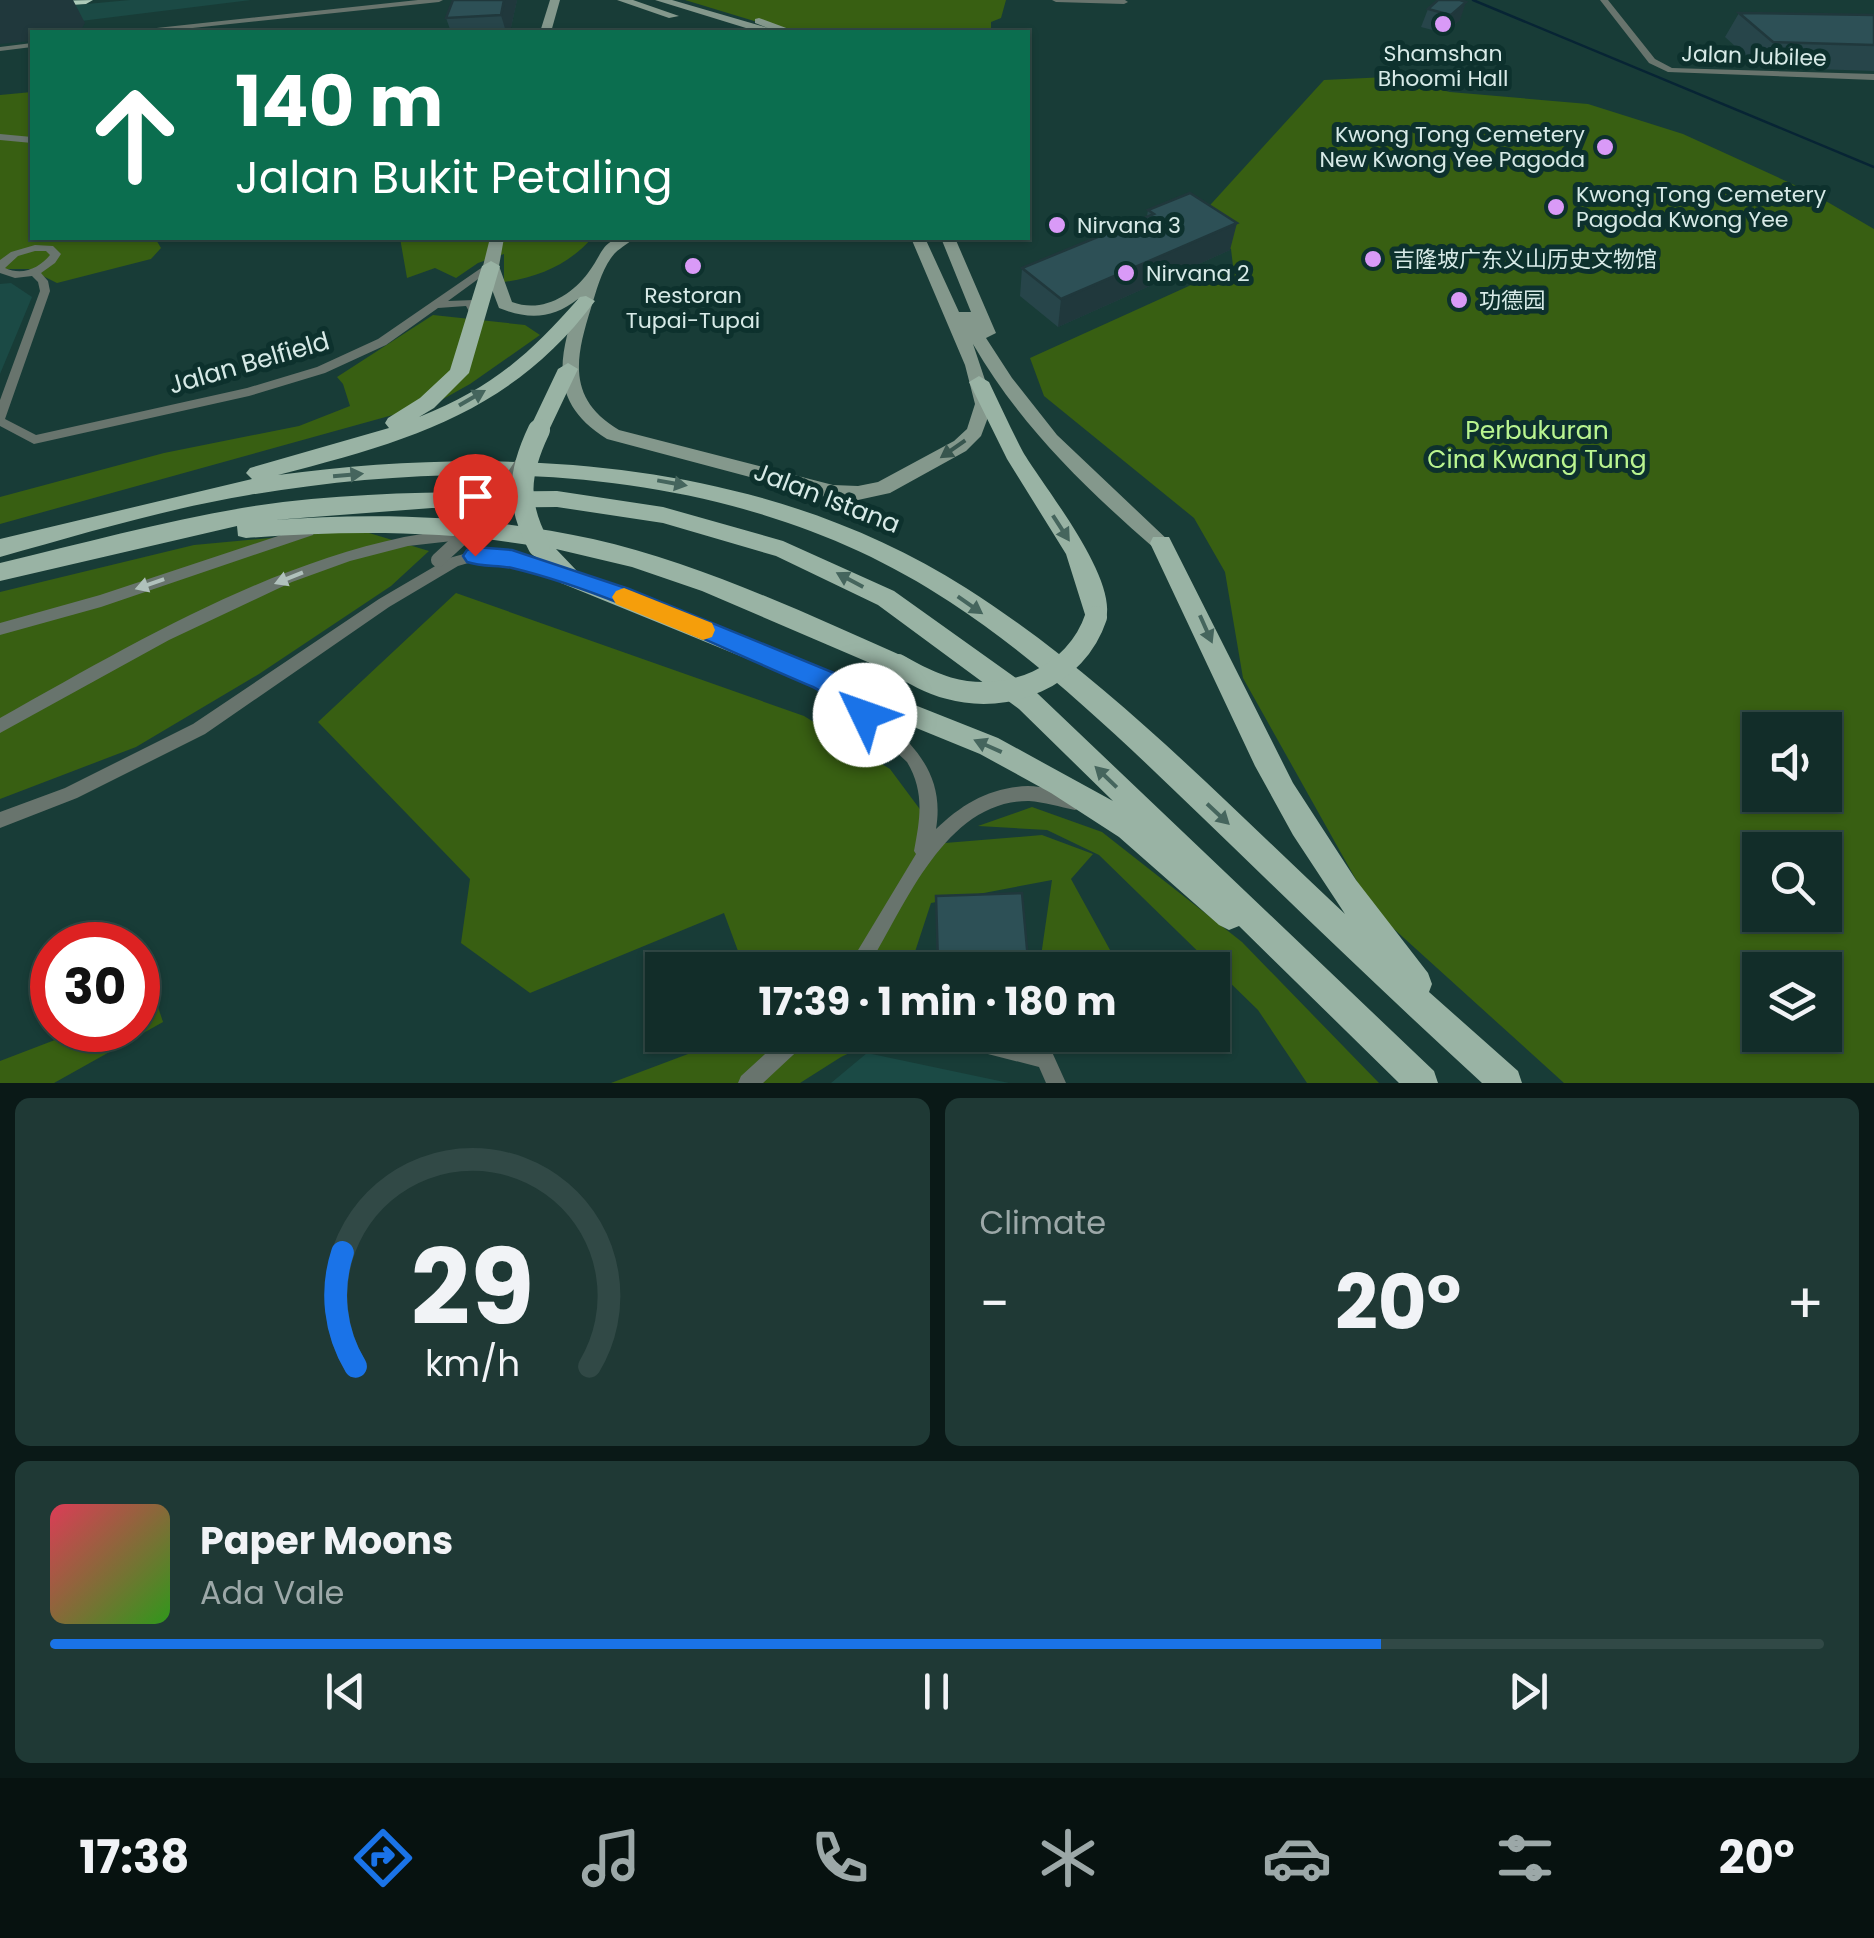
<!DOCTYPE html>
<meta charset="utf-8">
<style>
body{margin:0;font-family:Poppins,"Noto Sans SC",sans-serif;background:#1f3935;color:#f1f3f6;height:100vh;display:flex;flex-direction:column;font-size:38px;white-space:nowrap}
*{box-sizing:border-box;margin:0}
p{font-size:32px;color:#9ca8a8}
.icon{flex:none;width:55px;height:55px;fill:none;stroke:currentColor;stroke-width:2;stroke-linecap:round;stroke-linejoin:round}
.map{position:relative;height:1083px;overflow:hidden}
.drawer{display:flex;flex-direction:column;gap:15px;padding:15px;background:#0a1917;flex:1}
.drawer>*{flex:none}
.hud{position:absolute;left:30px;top:30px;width:1000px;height:210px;border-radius:0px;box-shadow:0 2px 8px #0004,0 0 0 2px #314946;background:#0b6e4f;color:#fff;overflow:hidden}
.controls{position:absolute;left:1742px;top:712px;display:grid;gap:20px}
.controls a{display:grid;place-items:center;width:100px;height:100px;border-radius:0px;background:#122d29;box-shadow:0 2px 8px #0004,0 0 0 2px #314946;font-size:50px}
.speed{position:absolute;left:30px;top:922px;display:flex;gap:20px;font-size:50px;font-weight:700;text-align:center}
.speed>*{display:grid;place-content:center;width:130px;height:130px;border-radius:50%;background:#122d29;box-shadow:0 2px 8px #0004,0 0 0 2px #314946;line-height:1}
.speed .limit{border:15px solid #d22;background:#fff;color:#111}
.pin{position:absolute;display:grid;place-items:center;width:85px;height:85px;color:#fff;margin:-102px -42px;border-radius:50% 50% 50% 0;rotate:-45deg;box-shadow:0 0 10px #0007}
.pin .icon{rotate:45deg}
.me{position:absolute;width:110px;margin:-55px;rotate:312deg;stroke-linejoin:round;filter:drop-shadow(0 0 8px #0008)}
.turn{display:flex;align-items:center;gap:35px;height:210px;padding:0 40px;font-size:45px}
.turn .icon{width:130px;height:130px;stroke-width:2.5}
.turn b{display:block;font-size:70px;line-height:85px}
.big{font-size:75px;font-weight:700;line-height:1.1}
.drawer .tile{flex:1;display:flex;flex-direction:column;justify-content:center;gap:15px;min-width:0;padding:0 35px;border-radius:15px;background:#1f3935}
.drawer .dial{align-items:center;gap:0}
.dial svg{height:260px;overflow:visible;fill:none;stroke:#314946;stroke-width:7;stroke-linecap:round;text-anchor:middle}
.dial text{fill:#f1f3f6;stroke:none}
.song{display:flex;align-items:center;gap:30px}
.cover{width:120px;height:120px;border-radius:15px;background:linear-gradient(135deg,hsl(350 70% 55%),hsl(110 70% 35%))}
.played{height:10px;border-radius:5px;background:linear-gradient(90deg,#1a73e8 75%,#314946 75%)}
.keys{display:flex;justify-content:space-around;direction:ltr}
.heat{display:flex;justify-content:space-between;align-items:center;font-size:55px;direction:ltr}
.drawer .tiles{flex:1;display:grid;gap:15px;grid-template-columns:1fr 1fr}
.tile:last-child{grid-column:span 2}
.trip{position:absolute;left:645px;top:952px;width:585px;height:100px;border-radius:0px;background:#122d29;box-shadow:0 2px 8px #0004,0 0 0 2px #314946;font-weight:700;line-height:100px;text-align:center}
.tab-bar{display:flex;height:160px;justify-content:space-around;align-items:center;background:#071210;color:#9ca8a8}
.tab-bar .icon{width:70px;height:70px}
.tab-bar .current{color:#1a73e8}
.tab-bar b{font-size:45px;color:#f1f3f6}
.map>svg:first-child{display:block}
.built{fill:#1b4a45}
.green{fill:#385f12;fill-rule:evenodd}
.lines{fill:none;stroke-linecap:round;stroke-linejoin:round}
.stream{stroke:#072434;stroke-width:2.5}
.street{fill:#68746d;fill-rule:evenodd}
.secondary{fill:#84988c;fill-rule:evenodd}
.primary{fill:#99b3a4;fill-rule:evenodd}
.highway{fill:#adcbb9;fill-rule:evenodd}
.street-bridge{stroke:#68746d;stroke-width:14}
.primary-bridge{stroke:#99b3a4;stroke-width:22}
.wall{fill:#27454a}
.shaded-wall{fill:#20383c}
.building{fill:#2d5056;stroke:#20383c;stroke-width:2.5}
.oneway{fill:#45655d}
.oneway2{fill:#37554e}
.oneway3{fill:#b0c1bc}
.route{fill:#1a73e8;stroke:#114b97;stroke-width:2.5}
.slow{fill:#f59e0b}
.poi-dot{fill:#d99af7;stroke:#0d312d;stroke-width:4}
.labels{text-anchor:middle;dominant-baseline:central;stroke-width:10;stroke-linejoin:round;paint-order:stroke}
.far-poi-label{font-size:22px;fill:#d7eae7;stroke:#0d312d;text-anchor:start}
.far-street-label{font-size:22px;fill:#d7eae7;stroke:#0d312d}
.street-label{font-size:25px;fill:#d7eae7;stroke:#0d312d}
.park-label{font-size:25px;fill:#baf590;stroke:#0d312d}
</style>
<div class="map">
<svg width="1874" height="1083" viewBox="0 0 1874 1083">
<rect width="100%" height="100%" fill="#183c37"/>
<path class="built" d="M130 0H251L0 31V12Z
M11 283 32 297 0 374V284Z
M867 1053 1009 1083H831Z"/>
<path class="green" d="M685 0H1006L1001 18 991 22V32H790Z
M1387 77 1450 92 1588 104 1683 134 1812 193 1874 229V1083H1564L1373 910 1243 678 1225 572 1194 518 1044 396 1030 358 1233 266 1231 249 1192 225 1324 80ZM1760 730H1825V795H1760ZM1760 850H1825V915H1760ZM1760 970H1825V1035H1760Z
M32 92V238H155L161 248 151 259 57 283 29 269H0V95Z
M400 238H592C569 264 540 277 504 282V254L478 263 456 278 435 268 407 278Z
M433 315 525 325 540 335 470 384 436 403 0 524V497L164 453 299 426 350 406 343 384 337 377Z
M359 530 429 551 391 586 259 674 136 747 0 799V592L194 545Z
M456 593 804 716 890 769 945 843 1042 835 1093 854 1071 879 1121 970H1039L1052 880 931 903 909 970H745L724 913 530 993 461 943 470 879 318 722Z
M1032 807 1102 832 1242 942 1379 1083H1307L1258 1010 1099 855 1047 830 978 826Z
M156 1001 163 1022 54 1083H0V1061L81 1030H138V1008Z
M713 1035H888L841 1057 800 1083H611L696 1051Z"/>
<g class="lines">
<path class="stream" d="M1473 0 1874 167"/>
<path class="street" d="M418 0H443L439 2 155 32H134L138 30Z
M1052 0H1125L1128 2 1124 4 1056 2Z
M1600 0H1608L1655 59 1672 68 1874 74V80L1668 72 1649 63Z
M32 43V47L0 51V47Z
M0 134 32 137V143L0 140Z
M35 245 53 246 61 254 55 263 41 273 48 281 50 291 5 419 36 435 247 388 317 367 378 339 487 264H495L496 266 448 301 474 300 481 313 479 315H471L466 306 438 308 386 345 325 373 249 396 34 444 0 426V400L40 291 38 282 32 276 15 278 0 273V260L11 252ZM35 251H46L50 255C39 268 23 276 5 268L18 256Z
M308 526 313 527 315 531 313 535 101 607 0 635V623L100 595Z
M465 530 472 535 470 539 408 546 350 561 292 582 169 640 0 733V718C129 646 259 568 404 537 424 533 445 532 465 530Z
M475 551 492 552 563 570 568 571 570 575 568 579 563 580 492 562 475 561 458 566 389 607 205 734 77 798 0 828V812L65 788 193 724 379 599 449 558Z
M841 684 846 686C891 728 948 758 936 829 962 804 990 787 1028 786 1043 786 1060 792 1075 794L1081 797 1083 802 1081 807 1075 810C1060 807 1044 802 1029 801 944 800 904 909 866 970H846L916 854 914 851C920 819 925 792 907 762L836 696 833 691 836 686Z
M786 1035H810L807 1042 763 1083H738L741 1076Z
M943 1035H991L1045 1049 1052 1052 1066 1083H1046L1039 1067 953 1045 946 1042Z"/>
<path class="secondary" d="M550 0H560L551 32H540Z
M617 0H633L679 16 669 18Z
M655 0H672L768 28 755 23V19L759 18 797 32H759Z
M490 238H504L499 266 512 302C541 313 570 297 588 273 604 252 602 236 634 238 627 245 617 249 611 258 601 272 596 292 591 308 575 359 567 399 619 430L833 485 858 486 878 482 954 441 967 429 975 404 965 365 911 238H925L959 312H971L941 238H955L996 333 986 338 1012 378 1057 435 1171 543 1168 548H1154C1085 488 1019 424 973 344L993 404 981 436 966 451 890 493 858 500 833 499 607 439C547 402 559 356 578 299 552 319 529 320 499 308L483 266Z"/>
<path class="primary" d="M491 261 500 266 469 373 434 408 419 417C492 388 529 355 580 297L586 296 595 301C511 413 408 441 278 475 511 444 763 459 966 588 1106 677 1224 801 1345 914L1293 835 1255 766 1150 543 1153 537H1169L1293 783 1356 880 1428 973 1432 984 1429 992 1518 1071 1522 1083H1482C1387 996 1295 907 1203 818 1123 741 1043 663 950 602 747 467 483 455 249 495 165 509 82 534 0 557V539L252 479 246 473 250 468 389 428 385 423 388 418 420 398 450 370 482 266Z
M568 363 578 369 549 430 539 437 532 435 529 430 558 369Z
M979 376 989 382C1000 405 1011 429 1023 452 1043 486 1124 585 1104 624L1096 627 1088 624 1066 554 1007 459 969 382Z
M557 491 663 507 783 541 894 591 1037 693 1434 1071 1438 1083H1399L1239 926 1229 930 1219 925 1119 837 1051 793 980 754 561 583 531 552 529 545C435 530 340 531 246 538L238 536 237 526 0 581V563C93 541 188 514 283 502 374 491 466 492 557 491ZM557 507 663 523 776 556 878 605 1019 709 1113 801 998 738 577 571 556 549 632 567 702 591 898 675 907 672 910 665 907 658C805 613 702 564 593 539 489 516 380 512 274 520L432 508Z"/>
<path class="highway" d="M93 0 86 4 0 10V2Z"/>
<path class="street-bridge" d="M438 560 491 511 522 463"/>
<path class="primary-bridge" d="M539 430C518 474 516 503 539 546
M898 665C914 674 930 683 948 688 1009 705 1076 677 1096 617"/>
</g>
<path class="wall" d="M517 0 510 32H451L446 18Z
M1438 0 1460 20 1444 33 1421 27 1428 9Z
M1739 13 1874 15V71L1758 67 1725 37Z
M1148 210 1230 250 1058 327 1020 296 1022 268 1147 216Z
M936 896 1028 960 1026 970H937Z"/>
<path class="shaded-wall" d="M0 0H73L85 23 80 32H32V41L0 44Z
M504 0H517L510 32H506L501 15Z
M1466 2 1460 20 1444 33 1451 15Z
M1237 223 1230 250 1058 327 1061 299Z"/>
<path class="building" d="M453 0H504L501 15 446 18Z
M1438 0H1460L1466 2 1451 15 1428 9Z
M1739 13 1874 15V45L1773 42Z
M1190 193 1237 223 1061 299 1022 268 1154 214 1148 210Z
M1022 893 1028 960 938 963 936 896Z"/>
<defs><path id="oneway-solid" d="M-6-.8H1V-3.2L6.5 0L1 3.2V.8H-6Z" transform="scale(2.5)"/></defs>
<g class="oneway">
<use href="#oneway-solid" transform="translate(472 398) rotate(-30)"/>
<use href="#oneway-solid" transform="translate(348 475) rotate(-5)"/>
<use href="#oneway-solid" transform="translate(672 483) rotate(10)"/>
<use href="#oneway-solid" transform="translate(1061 528) rotate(57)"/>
<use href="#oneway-solid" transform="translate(850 580) rotate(-152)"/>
<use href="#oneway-solid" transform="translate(970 605) rotate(35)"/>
<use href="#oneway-solid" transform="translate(1206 629) rotate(66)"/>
<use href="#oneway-solid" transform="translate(988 746) rotate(-156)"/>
<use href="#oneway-solid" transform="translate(1106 777) rotate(-136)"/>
<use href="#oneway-solid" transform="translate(1218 814) rotate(43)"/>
</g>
<use class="oneway2" href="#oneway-solid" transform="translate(953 449) rotate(145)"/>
<g class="oneway3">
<use href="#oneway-solid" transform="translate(289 578) rotate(158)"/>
<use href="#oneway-solid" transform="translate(150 584) rotate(161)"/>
</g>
<path class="route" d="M475 547 512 550 629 589 844 677 878 715 874 723C851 732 834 696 813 687 720 648 609 591 512 568 497 565 482 567 467 562L463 556 467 550Z"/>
<path class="slow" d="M624 588 712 623 715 630 712 637 703 640 616 604 612 597 616 591Z"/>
<g class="poi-dot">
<circle cx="1443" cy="24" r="10"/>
<circle cx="1605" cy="147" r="10"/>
<circle cx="1556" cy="207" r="10"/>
<circle cx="1057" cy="225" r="10"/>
<circle cx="1373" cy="259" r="10"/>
<circle cx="693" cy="266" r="10"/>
<circle cx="1126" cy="273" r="10"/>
<circle cx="1459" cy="300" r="10"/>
</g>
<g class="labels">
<g class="far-poi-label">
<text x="1443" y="53" text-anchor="middle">Shamshan<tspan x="1443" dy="25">Bhoomi Hall</tspan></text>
<text x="1585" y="134" text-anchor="end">Kwong Tong Cemetery<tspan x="1585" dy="25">New Kwong Yee Pagoda</tspan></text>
<text x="1576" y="194">Kwong Tong Cemetery<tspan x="1576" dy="25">Pagoda Kwong Yee</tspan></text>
<text x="1077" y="225">Nirvana 3</text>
<text x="1393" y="259">吉隆坡广东义山历史文物馆</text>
<text x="1146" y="273">Nirvana 2</text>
<text x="693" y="295" text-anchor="middle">Restoran<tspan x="693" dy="25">Tupai-Tupai</tspan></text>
<text x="1479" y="300">功德园</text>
</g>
<g class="far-street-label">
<text transform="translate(1754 56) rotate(2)">Jalan Jubilee</text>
</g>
<g class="street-label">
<text transform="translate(249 363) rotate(-16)">Jalan Belfield</text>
<text transform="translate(827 498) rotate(21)">Jalan Istana</text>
</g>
<g class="park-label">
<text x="1537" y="430">Perbukuran<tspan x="1537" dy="29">Cina Kwang Tung</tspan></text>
</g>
</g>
</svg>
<div class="controls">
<a><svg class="icon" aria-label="sound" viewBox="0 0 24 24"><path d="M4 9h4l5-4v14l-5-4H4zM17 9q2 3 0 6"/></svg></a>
<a><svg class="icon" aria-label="search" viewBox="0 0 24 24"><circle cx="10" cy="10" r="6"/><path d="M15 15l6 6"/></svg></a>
<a><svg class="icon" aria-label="layers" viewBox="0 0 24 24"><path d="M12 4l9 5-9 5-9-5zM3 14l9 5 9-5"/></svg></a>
</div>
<div class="speed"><div class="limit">30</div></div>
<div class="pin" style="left:475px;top:556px;background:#d93025"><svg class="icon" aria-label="arrive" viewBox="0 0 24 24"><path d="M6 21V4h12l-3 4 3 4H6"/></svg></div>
<svg class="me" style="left:865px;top:715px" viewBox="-20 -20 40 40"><circle r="19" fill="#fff"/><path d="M0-13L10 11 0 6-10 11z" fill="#1a73e8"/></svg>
<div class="trip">17:39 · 1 min · 180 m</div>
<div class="hud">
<div class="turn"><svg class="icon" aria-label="ahead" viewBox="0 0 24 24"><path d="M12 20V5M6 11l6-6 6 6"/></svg><div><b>140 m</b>Jalan Bukit Petaling</div></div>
</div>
</div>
<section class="drawer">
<div class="tiles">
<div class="tile dial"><svg viewBox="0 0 100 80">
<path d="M14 69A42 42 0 1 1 86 69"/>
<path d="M14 69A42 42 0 0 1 10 34" stroke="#1a73e8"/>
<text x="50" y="56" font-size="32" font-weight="700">29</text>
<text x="50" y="72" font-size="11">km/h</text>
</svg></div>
<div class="tile"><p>Climate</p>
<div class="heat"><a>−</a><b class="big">20°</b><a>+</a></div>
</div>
<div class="tile">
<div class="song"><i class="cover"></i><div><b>Paper Moons</b><p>Ada Vale</p></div></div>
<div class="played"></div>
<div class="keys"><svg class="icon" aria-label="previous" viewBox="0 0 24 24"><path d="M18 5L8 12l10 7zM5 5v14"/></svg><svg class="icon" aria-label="pause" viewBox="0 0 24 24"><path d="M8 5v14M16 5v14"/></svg><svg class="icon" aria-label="next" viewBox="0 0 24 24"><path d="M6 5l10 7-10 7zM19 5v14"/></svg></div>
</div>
</div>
</section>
<nav class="tab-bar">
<b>17:38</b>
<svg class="icon current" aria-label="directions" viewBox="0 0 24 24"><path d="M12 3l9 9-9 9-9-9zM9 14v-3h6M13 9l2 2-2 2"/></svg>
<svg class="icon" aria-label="music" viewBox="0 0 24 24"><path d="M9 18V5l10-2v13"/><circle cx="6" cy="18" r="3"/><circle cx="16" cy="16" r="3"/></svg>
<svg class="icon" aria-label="phone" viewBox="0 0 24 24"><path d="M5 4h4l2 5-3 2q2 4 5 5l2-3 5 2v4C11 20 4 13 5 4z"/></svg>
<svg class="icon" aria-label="climate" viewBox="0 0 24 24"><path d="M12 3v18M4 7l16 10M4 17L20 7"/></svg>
<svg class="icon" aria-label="car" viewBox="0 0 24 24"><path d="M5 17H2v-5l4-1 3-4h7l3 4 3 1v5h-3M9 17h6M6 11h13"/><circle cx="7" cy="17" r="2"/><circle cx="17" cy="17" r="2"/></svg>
<svg class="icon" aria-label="filters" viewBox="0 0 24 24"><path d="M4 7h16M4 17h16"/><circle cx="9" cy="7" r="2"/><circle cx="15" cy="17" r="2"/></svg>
<b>20°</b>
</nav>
